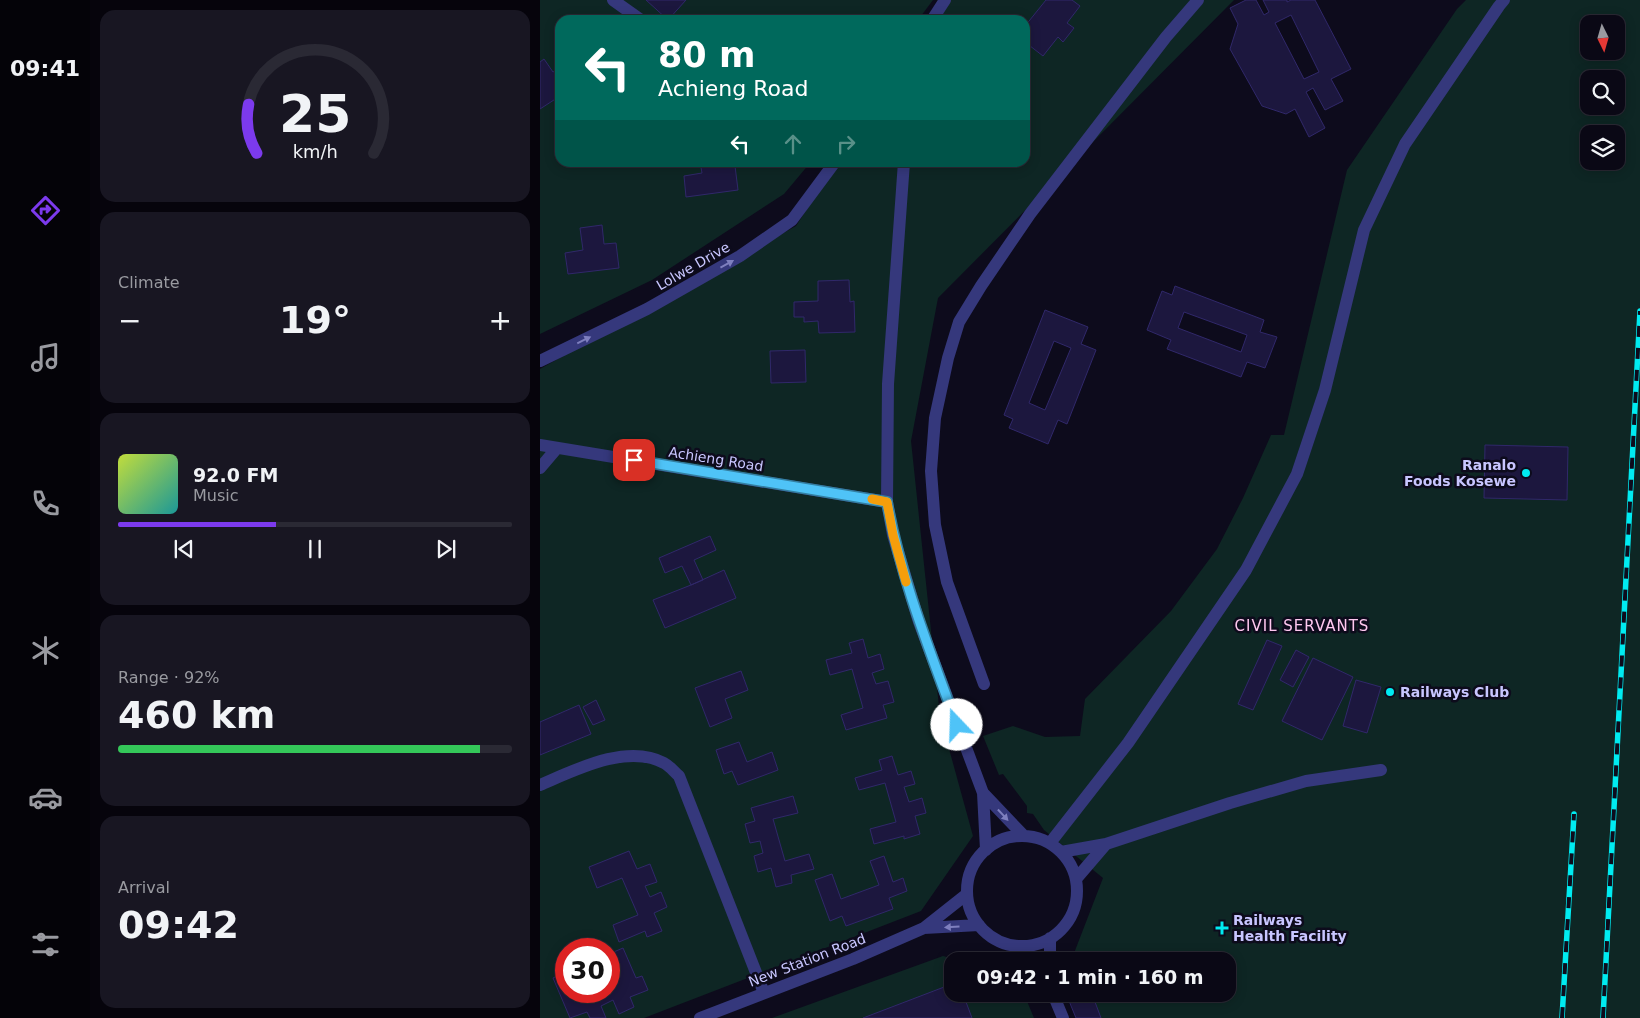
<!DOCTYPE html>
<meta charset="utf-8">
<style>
body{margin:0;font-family:"DejaVu Sans",sans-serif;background:#181622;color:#f1f3f6;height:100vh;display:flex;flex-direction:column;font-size:19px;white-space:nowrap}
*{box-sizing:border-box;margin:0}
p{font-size:16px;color:#999aa0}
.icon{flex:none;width:28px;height:28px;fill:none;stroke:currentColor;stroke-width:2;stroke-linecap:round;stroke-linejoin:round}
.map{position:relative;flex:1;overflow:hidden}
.panel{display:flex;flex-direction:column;gap:10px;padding:10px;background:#06040c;width:450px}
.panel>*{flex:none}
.top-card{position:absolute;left:15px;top:15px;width:475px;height:152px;border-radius:15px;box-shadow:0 2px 12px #0003,0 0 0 1px #2a2934;background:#00695c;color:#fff;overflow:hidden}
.needle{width:32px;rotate:175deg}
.controls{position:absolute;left:1040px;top:15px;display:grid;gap:10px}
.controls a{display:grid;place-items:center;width:45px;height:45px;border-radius:10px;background:#0a0815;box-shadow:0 2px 12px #0003,0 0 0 1px #2a2934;font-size:25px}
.speed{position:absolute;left:15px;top:938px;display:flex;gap:10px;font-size:25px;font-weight:700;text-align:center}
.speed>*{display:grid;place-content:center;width:65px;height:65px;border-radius:50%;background:#0a0815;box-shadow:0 2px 12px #0003,0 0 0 1px #2a2934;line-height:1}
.speed .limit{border:8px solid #d22;background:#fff;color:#111}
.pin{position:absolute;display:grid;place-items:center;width:42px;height:42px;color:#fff;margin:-21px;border-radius:10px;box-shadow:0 2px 8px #0006}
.me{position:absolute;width:55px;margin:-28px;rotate:339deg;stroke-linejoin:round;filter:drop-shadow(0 0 4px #0008)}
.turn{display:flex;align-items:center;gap:18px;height:105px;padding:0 20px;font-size:22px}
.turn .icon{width:65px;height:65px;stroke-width:2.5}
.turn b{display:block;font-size:35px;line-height:42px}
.lanes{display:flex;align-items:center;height:48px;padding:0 20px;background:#0003;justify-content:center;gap:25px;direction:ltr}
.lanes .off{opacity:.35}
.big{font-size:38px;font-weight:700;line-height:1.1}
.panel .tile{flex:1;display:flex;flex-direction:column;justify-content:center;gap:8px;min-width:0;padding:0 18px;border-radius:15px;background:#181622}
.panel .dial{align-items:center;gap:0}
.dial svg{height:130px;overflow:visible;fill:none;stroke:#2a2934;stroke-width:7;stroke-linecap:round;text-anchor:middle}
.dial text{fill:#f1f3f6;stroke:none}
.song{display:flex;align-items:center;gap:15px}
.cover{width:60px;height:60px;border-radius:8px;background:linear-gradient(135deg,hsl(70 70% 55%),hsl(180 70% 35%))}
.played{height:5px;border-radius:2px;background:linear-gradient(90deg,#7c3aed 40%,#2a2934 40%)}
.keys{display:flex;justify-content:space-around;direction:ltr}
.heat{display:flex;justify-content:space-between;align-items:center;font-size:28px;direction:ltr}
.charge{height:8px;border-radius:4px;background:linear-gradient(90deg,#34c759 92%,#2a2934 0)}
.trip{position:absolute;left:404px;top:952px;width:292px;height:50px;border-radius:15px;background:#0a0815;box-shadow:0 2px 12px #0003,0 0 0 1px #2a2934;font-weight:700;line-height:50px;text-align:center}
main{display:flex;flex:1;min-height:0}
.dock{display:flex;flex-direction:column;width:90px;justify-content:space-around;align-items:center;background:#040308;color:#999aa0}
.dock .icon{width:35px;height:35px}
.dock .selected{color:#7c3aed}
.dock b{font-size:22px;color:#f1f3f6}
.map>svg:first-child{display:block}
.green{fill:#0e2624;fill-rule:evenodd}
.building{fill:#1c173e;stroke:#30286a;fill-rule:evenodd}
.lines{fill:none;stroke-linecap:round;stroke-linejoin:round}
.minor{stroke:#35387c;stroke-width:12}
.rail-casing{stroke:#00ebf1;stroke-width:5.5}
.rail{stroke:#0d0b1c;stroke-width:4;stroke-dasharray:11;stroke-linecap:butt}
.oneway{fill:#7e7fbe}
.route-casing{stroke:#337fa1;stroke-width:12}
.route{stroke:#4fc3f7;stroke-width:9}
.slow{stroke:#f59e0b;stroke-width:9}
.poi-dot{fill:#00ebf1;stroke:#0d0b1c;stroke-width:2}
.labels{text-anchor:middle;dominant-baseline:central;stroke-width:5;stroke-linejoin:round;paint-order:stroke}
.street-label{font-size:14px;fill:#c8c6ff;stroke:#0d0b1c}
.poi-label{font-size:14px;font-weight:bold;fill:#c8c6ff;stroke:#0d0b1c;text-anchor:start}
.neighbourhood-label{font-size:15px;letter-spacing:1px;fill:#ffc8ef;stroke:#0d0b1c}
</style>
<main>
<nav class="dock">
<b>09:41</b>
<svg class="icon selected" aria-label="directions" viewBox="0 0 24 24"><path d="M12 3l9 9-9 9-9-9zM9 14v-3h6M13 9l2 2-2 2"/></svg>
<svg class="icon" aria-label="music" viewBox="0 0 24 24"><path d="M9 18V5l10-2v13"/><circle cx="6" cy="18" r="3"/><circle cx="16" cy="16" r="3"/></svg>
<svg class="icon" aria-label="phone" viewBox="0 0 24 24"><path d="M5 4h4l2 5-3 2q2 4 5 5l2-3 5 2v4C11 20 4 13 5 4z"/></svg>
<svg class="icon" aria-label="climate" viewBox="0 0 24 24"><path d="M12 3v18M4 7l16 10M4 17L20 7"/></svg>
<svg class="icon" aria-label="car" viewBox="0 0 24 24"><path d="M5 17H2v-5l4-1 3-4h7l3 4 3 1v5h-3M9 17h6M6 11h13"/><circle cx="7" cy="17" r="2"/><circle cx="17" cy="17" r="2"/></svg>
<svg class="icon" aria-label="filters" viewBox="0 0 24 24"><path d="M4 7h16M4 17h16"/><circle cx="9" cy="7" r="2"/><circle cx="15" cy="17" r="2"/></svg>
</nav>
<section class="panel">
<div class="tile dial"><svg viewBox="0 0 100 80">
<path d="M14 69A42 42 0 1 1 86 69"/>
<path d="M14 69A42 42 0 0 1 9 39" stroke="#7c3aed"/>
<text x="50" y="56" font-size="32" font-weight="700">25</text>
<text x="50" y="72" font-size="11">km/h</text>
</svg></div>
<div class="tile"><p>Climate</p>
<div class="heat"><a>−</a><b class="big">19°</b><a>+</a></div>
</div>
<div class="tile">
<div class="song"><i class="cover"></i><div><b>92.0 FM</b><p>Music</p></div></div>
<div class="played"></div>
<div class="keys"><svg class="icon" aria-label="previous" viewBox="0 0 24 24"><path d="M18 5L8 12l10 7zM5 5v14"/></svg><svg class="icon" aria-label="pause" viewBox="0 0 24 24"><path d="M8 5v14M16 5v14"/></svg><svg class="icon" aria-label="next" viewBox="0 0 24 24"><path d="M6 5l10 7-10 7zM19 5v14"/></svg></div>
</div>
<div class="tile"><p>Range · 92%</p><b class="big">460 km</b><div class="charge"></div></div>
<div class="tile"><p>Arrival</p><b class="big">09:42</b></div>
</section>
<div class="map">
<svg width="1100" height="1018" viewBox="0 0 1100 1018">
<rect width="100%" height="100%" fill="#0d0b1c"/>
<path class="green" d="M0 0H393L378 20H20V162L270 163 244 194 112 280 0 334Z
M404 0H694L398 298 371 441 400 716 433 836 381 911 104 1018H0V369L256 226 297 163 485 162V20H391ZM26 949H69V991H26Z
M926 0H1100V1018H549L541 994H688V961H531L563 878 504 830 493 814 487 813V806L463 774 459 775 443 736 473 726 505 737 540 736 545 699 631 611 677 549 703 498 731 435H744L807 170 917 9ZM1049 24H1076V51H1049ZM1049 79H1076V106H1049ZM1049 134H1076V161H1049Z
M403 956 421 961H412V994H484L494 1018H232Z"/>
<path class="building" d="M106 0H146L128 20Z
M506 0H532L540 6 527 23 534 28 523 42 518 37 503 56 485 42V26Z
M706 0H716L724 15 729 12 723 0H747V2L751 0H775L811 69 791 79 803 101 785 110 773 88 766 92 785 128 769 137 755 109 746 114 722 106 690 49 698 24 690 8ZM751 15 779 72 764 79 735 23Z
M4 59 13 72 20 68V81L16 84 20 89V96L0 109V62Z
M160 162H183V167L195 166 198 190 146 197 144 176 162 173Z
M62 225 64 244 76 243 79 268 28 274 25 253 43 250 40 228Z
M309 280 310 302 314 301 315 332 279 333 278 321 264 322V317H254V302L278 301V281Z
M635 286 724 320 720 332 737 337 725 368 707 362 701 377 627 349 631 340 607 330 622 291 632 295ZM644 312 707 335 701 352 638 328Z
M505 310 548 327 541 344 556 350 527 424 518 420 508 444 469 428 473 419 464 415ZM514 341 531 348 505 410 489 403Z
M265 350 266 382 231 383 230 351Z
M945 445 1028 447 1027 500 944 498Z
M170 536 176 550 154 560 163 580 151 585 142 566 125 573 119 558Z
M184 570 196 598 125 628 113 600 151 585Z
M323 639 328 658 340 654 344 669 332 673 336 684 348 681 354 702 343 705 347 718 306 730 301 715 323 708 312 669 290 675 286 660 312 653 309 643Z
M727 640 742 646 713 710 698 704Z
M756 650 769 657 753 687 740 680Z
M773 658 813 677 782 740 742 721Z
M201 671 208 690 185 699 192 718 170 727 155 688Z
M816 680 841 687 827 733 803 726Z
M56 700 65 720 53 725 43 707Z
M39 705 51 734 0 755V722Z
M199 742 207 762 232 752 238 770 198 785 192 771 184 774 176 750Z
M352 756 358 775 371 771 375 784 364 787 369 802 382 798 386 813 375 816 380 834 364 839V836L334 844 330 829 356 822 345 783 319 790 315 778 342 770 339 760Z
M253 796 258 813 233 819 245 861 269 854 274 869 251 875 252 883 236 887 231 868 218 872 214 856 223 853 220 841 210 843 205 824 215 821 211 808Z
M89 851 97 869 110 864 117 882 105 886 110 897 121 892 127 907 114 913 122 931 107 937 105 931 79 942 73 925 98 915 82 878 57 888 49 867Z
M344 856 353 882 363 878 367 891 349 898 353 909 306 926 302 916 290 921 275 880 292 874 301 899 339 885 330 861Z
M83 948 96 978 102 976 108 990 90 997 94 1007 79 1014 73 1000 61 1006 66 1018H50L47 1012 30 1018 13 978 26 972V991H41L43 996 54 991H69V985L78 981 69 959V954Z
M412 984V994H423L432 1018H323Z
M532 994H552L561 1018H536L527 996Z"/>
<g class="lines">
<path class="minor" d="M73 0 101 20
M392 20 405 0
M364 162 348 384 347 502 353 535 379 622 443 793 446 850
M0 361 107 309 200 256 252 220 295 162
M0 445 347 502
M0 468 17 448
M444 684 407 582 395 525 391 471 395 418 408 358 419 322 441 286 490 214 626 37 658 0
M0 785C35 770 87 743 124 763 130 766 134 772 139 776L224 993
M443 793 484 836
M427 891a55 55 0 1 1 110 0a55 55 0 1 1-110 0Z
M510 843 588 743 706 570 757 474 785 390 824 230 865 144 959 6 964 0
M521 852 566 844 690 803 766 781 841 770
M536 879 566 844
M384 928 439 925
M481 946 492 961
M510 961V938
M513 994 523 1018
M160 1018 313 959 384 928 427 894"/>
<defs>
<path id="rail" d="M1022 1018 1034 814
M1063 1018 1100 311"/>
</defs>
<use href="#rail" class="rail-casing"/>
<use href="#rail" class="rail"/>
</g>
<defs><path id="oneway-solid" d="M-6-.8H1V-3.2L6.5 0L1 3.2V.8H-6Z" transform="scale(1.25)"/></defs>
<g class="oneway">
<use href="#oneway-solid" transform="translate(187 264) rotate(-29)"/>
<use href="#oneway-solid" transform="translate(44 340) rotate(-26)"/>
<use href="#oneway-solid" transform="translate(463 815) rotate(47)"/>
<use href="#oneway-solid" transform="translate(412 927) rotate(177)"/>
</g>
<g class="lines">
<defs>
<path id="route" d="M94 460 347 502C361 579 390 651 417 725"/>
</defs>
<use href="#route" class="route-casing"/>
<use href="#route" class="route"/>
<path class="slow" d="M332 499 347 502 353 535 366 582"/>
</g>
<g class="poi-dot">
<circle cx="986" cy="473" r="5"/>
<circle cx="850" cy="692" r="5"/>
<path d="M679.5 920.5h5v5h5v5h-5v5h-5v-5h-5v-5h5z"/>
</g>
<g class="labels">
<g class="street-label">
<text transform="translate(153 266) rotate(-30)">Lolwe Drive</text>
<text transform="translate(176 459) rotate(9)">Achieng Road</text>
<text transform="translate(267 960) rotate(-21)">New Station Road</text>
</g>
<g class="poi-label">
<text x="976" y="465" text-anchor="end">Ranalo<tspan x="976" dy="16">Foods Kosewe</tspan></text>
<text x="860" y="692">Railways Club</text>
<text x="693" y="920">Railways<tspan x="693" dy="16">Health Facility</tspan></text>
</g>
<g class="neighbourhood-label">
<text x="762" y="626">CIVIL SERVANTS</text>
</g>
</g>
</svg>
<div class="controls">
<a><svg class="needle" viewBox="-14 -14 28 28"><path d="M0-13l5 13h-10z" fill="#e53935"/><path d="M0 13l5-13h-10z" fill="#999aa0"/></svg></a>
<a><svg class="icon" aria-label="search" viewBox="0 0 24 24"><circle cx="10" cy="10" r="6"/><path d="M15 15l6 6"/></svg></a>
<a><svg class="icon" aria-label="layers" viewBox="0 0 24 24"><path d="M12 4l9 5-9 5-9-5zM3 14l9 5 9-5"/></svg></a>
</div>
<div class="speed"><div class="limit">30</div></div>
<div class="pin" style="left:94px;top:460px;background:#d93025"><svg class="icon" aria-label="arrive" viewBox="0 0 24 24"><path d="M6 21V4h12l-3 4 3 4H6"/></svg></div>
<svg class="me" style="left:417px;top:725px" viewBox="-20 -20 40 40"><circle r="19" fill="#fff"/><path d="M0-13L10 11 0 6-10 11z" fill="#4fc3f7"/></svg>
<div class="trip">09:42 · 1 min · 160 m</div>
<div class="top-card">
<div class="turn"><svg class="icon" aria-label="left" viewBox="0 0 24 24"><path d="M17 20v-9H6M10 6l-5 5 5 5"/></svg><div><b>80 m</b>Achieng Road</div></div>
<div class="lanes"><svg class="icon" aria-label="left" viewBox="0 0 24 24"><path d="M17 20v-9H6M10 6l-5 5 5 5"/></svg><svg class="icon off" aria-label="ahead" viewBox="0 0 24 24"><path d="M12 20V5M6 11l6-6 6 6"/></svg><svg class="icon off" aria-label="right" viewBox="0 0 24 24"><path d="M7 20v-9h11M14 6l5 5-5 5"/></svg></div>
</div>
</div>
</main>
